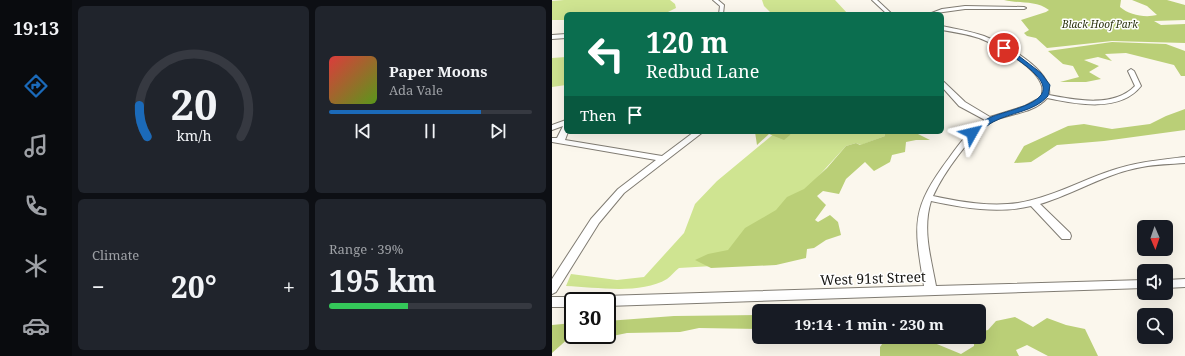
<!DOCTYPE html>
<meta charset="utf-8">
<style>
body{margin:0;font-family:"Noto Serif",serif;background:#20242c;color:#f1f3f6;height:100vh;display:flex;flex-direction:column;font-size:15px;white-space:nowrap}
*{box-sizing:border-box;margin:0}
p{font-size:13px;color:#9ea1a6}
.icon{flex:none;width:22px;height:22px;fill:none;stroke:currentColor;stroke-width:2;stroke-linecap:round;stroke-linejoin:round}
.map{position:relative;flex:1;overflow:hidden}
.details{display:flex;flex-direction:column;gap:6px;padding:6px;background:#0d0f14;width:480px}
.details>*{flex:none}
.hud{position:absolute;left:12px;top:12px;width:380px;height:122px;border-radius:6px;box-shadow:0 4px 16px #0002;background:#0b6e4f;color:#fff;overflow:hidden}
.needle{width:26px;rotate:178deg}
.controls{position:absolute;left:585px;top:220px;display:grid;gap:8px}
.controls a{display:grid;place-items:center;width:36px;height:36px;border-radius:6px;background:#171b24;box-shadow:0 4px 16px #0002;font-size:20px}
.speed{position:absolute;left:12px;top:292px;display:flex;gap:8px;font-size:20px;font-weight:700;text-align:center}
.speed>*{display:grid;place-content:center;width:52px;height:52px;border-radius:50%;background:#171b24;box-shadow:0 4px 16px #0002;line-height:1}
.speed .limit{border:2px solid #111;border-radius:6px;background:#fff;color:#111}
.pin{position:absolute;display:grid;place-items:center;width:34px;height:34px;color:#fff;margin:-17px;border:2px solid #fff;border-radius:50%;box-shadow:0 1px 4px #0007}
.me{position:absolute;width:44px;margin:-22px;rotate:53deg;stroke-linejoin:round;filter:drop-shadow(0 0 3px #0008)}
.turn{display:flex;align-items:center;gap:14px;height:84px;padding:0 16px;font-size:18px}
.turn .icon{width:52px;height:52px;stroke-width:2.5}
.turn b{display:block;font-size:28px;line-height:34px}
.then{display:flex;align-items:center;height:38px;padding:0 16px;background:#0003;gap:8px;font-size:15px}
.big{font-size:30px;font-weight:700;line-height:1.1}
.details .card{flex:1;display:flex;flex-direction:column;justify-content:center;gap:6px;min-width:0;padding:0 14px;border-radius:6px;background:#20242c}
.details .dial{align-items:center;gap:0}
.dial svg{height:104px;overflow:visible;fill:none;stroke:#363941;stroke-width:7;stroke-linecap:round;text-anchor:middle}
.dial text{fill:#f1f3f6;stroke:none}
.song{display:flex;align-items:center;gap:12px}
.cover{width:48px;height:48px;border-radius:6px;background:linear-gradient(135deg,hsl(0 70% 55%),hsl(90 70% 35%))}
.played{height:4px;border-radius:2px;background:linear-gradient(90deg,#1b6ab9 75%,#363941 75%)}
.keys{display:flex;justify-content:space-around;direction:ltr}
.heat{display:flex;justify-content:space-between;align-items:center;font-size:22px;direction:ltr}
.charge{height:6px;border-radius:3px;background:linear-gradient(90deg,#34c759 39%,#363941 0)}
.details .tiles{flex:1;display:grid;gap:6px;grid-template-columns:repeat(2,1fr)}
.trip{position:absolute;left:200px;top:304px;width:234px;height:40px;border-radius:6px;background:#171b24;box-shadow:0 4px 16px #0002;font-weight:700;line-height:40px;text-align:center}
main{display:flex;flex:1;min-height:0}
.tab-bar{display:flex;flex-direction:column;width:72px;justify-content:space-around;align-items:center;background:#090b0e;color:#9ea1a6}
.tab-bar .icon{width:28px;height:28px}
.tab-bar .selected{color:#1b6ab9}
.tab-bar b{font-size:18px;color:#f1f3f6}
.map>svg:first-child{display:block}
.green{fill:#cfe491}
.forest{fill:#bacf77}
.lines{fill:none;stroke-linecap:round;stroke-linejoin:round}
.minor-casing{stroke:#807c73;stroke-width:2}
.minor{fill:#fff;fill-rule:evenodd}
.route{fill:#1b6ab9;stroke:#124578}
.labels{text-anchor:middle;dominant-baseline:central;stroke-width:3;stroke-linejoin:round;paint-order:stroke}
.far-park-label{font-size:10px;font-style:italic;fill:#29310b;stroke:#fff}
.near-street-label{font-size:14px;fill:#171612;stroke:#fff}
</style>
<main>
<nav class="tab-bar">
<b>19:13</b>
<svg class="icon selected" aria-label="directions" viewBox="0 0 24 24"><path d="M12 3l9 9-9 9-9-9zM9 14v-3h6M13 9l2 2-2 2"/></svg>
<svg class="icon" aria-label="music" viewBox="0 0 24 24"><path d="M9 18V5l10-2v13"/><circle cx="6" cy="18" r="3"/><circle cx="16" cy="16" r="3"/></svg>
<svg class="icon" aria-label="phone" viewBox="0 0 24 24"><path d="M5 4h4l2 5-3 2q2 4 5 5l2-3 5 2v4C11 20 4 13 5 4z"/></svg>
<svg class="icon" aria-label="climate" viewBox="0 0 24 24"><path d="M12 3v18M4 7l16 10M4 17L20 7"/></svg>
<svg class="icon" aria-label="car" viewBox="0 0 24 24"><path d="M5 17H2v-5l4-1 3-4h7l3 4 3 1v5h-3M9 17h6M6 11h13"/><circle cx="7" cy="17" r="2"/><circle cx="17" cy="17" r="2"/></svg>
</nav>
<section class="details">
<div class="tiles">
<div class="card dial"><svg viewBox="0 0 100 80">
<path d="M14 69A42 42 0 1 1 86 69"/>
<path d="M14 69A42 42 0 0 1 8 45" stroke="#1b6ab9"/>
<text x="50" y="56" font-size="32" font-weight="700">20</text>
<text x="50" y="72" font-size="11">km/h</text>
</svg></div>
<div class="card">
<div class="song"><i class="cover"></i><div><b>Paper Moons</b><p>Ada Vale</p></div></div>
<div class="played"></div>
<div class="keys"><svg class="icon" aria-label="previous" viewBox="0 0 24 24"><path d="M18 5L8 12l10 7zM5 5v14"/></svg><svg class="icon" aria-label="pause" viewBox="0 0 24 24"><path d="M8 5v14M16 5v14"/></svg><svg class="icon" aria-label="next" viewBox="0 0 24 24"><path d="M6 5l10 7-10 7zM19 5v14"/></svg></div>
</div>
<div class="card"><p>Climate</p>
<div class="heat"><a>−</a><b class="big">20°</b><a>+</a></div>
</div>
<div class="card"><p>Range · 39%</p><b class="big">195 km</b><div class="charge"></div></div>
</div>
</section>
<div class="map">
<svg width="633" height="356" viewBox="0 0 633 356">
<rect width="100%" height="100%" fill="#fbf7ed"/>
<path class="green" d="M12 0H118L123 4 124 8 112 14H14V20H0V1Z
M210 0H283L296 14H220L212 6Z
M14 57V85L0 87V58Z
M224 132H332L333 136 309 145 304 143 294 146 252 192 177 265 127 268C123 271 119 276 115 279 88 295 44 287 14 286L19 274 65 280 92 277 132 233 143 204 165 181Z"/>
<path class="forest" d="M452 0H569L568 7C577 15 593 18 605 15L595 6 580 0H615L633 5V20L602 21 609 25 633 24V43L560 41 495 48 484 38 475 36 472 33 477 30 469 20 494 12 497 10C483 0 468 4 452 0Z
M560 42 614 44 633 51V76H629L622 65 574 53 553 54 560 61 546 57 532 60 547 66 537 72 549 79 534 82H508L527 77 521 66 511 64 496 51Z
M633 109V130L552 141 505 145 479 162 462 163 472 146 516 126 532 124 560 129 598 124 614 116Z
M203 132H239L238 135 232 140 217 134 205 145Z
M332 132H362L378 140H364L354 142 353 152 340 155 338 162 322 171 313 162 294 179 287 194 271 191 265 196 274 205 263 220 266 222 278 215 286 222 289 235 274 240 262 248 255 249 254 258 224 265 159 268 143 260 156 254 176 250 193 228 224 210 235 197 252 189 275 168 294 146 304 143 308 145 333 136Z
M207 315V329L147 328 128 332 75 333 46 339 42 335H55V321L122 316Z
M463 317 481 327 495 318 514 325 533 329 546 356H496L475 345 464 350 467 356H328V347L335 337H382L380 342 409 354 422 346V337H427V332L436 330 444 321Z
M21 323V335H24L18 337 0 353V325Z"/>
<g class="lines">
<defs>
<path id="minor" d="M161 0H166L172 5 171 14H167L168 6Z
M320 0H325L340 14H335Z
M413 6 472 7 474 8 472 9H413L377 14 390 9Z
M390 26C404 29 418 31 432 36 452 44 501 70 497 95 523 100 562 108 583 86L576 71 579 69 582 71 589 86C568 113 524 104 495 98 481 114 458 113 441 121 420 132 391 174 381 196 409 202 438 207 466 203 498 198 528 181 558 171 583 162 607 160 633 157V163C619 164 604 164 590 167 554 173 522 194 488 204L518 233 519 236 518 239H510L479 206C445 214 412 208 379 201 370 230 379 258 384 286L592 280V288L55 306V301H46L48 298 52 296 372 286C362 225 358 210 397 158 407 144 418 129 433 120L407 106 390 87V81L392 82 413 102 438 117 473 106 486 99 490 96C490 92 491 89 490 86 485 67 445 45 427 38 415 34 402 32 390 30Z
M14 34V38L0 39V35Z
M14 120V132H16L13 140 110 156 142 132H151L72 193 47 223 4 292 0 294V279L39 219 66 189 104 160 0 142V138H5L11 126 0 130V125Z
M633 279V287L614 288V280Z
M0 297H21L25 299 27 301H21V307H0Z"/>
</defs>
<use href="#minor" class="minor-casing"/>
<use href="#minor" class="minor"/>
</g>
<path class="route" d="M450 46H454L489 73 498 85 496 96C482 112 459 112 441 122 433 126 426 137 417 135V132C423 128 429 122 435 119 450 110 512 104 484 75 475 65 461 57 450 49Z"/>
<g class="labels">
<g class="far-park-label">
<text x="548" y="24">Black Hoof Park</text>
</g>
<g class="near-street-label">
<text transform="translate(321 278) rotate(-2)">West 91st Street</text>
</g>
</g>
</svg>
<div class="controls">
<a><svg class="needle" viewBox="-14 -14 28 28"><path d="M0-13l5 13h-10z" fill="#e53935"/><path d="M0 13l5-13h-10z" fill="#9ea1a6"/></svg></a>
<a><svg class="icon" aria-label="sound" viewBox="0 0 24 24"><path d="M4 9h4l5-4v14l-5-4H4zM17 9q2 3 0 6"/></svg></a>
<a><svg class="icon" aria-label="search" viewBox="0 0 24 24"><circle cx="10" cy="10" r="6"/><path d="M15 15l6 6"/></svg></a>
</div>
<div class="speed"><div class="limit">30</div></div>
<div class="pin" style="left:452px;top:48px;background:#d93025"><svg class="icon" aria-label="arrive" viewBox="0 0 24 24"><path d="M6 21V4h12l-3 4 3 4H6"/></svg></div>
<svg class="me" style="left:420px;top:133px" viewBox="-20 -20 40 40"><path d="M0-17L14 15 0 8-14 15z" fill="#1b6ab9" stroke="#fff" stroke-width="4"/></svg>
<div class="trip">19:14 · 1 min · 230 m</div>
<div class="hud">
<div class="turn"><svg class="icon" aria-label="left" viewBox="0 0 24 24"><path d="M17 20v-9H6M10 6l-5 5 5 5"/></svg><div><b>120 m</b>Redbud Lane</div></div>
<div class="then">Then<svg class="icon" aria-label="arrive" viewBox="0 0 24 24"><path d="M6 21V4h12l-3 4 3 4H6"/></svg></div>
</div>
</div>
</main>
